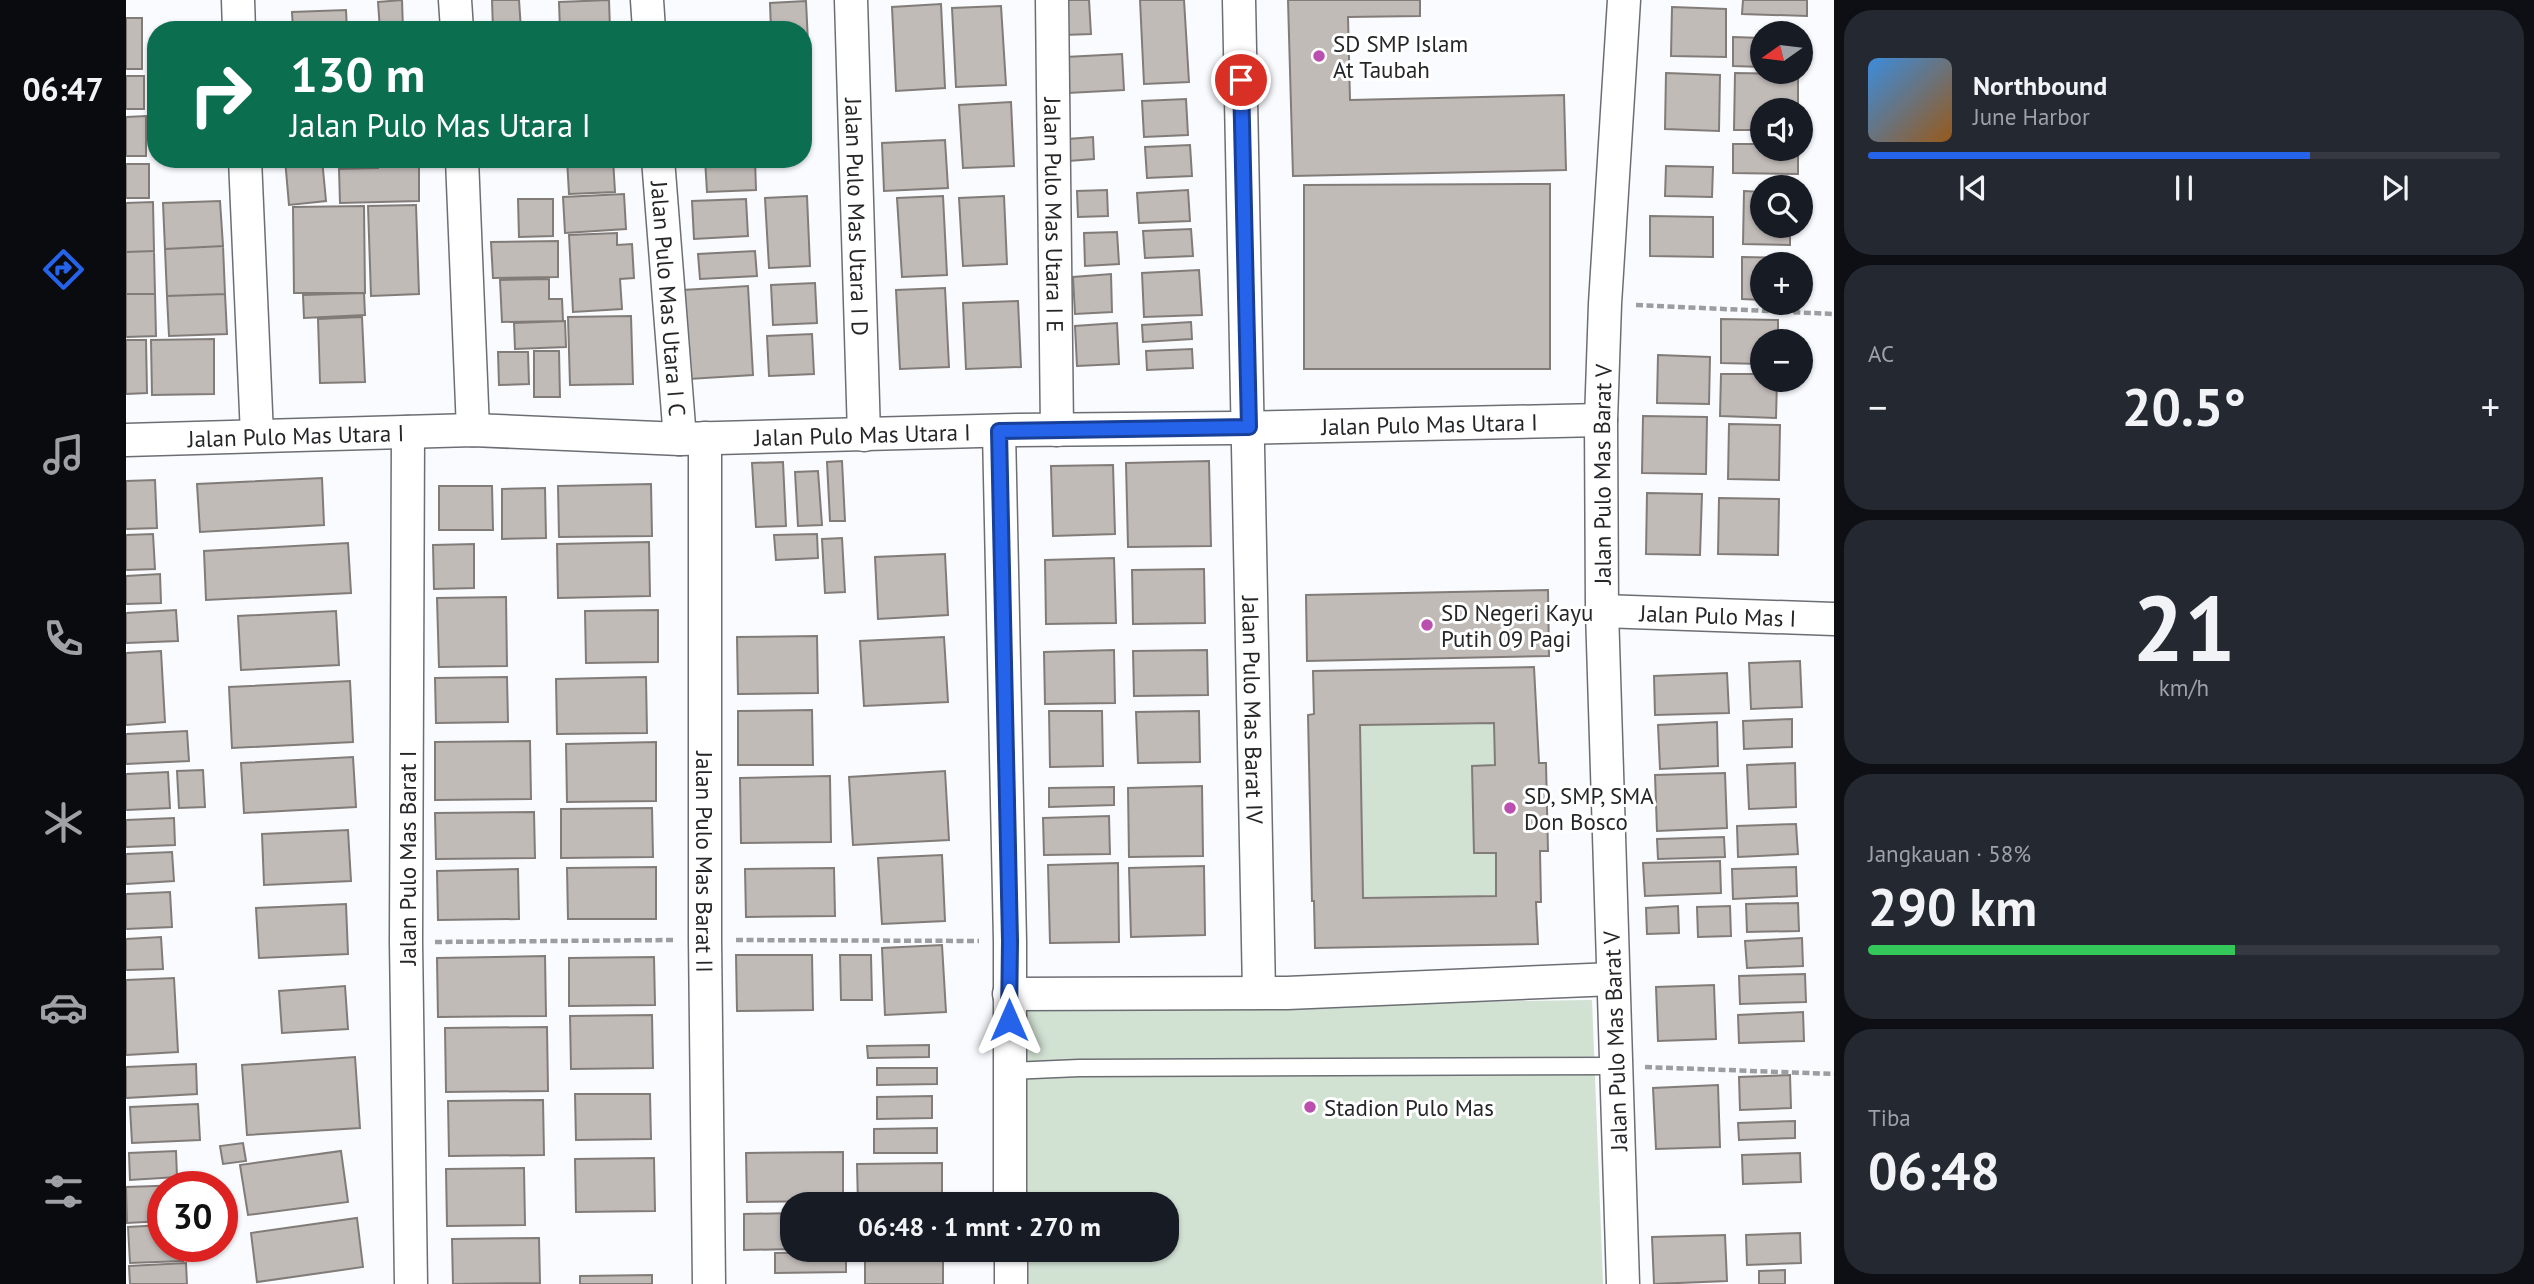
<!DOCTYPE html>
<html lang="id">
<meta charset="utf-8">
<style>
body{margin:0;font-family:"PT Sans",sans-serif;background:#242831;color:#f1f3f6;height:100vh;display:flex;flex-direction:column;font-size:26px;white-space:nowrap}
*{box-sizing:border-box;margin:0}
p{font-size:23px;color:#9ea1a6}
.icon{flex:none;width:38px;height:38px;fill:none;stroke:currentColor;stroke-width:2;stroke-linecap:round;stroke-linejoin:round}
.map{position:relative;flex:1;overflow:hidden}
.drawer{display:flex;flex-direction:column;gap:10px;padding:10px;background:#0d0f14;width:700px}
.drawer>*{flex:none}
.top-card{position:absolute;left:21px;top:21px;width:665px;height:147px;border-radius:28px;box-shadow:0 2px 5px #0004;background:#0b6e4f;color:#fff;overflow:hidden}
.needle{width:46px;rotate:256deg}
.fabs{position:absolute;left:1624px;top:21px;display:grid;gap:14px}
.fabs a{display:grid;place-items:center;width:63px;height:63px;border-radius:50%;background:#171b24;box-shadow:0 2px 5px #0004;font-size:35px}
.speed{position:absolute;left:21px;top:1171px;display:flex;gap:14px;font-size:35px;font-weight:700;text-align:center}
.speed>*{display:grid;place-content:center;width:91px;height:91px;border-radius:50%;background:#171b24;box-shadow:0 2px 5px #0004;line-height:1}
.speed .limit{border:10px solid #d22;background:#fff;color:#111}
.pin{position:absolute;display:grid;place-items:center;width:60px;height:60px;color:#fff;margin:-30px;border:4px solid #fff;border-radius:50%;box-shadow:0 2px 7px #0007}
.me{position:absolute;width:77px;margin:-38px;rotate:0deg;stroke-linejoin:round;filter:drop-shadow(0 0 5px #0008)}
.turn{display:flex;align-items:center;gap:24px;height:147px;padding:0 28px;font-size:32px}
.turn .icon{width:91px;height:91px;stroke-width:2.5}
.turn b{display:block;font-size:49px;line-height:60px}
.big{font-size:52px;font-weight:800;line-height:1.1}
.drawer .card{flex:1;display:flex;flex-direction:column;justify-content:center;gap:10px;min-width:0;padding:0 24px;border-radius:28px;background:#242831}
.drawer .dial{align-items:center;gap:0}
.dial b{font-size:91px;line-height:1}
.song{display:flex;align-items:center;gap:21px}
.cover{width:84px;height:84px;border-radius:10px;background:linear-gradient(135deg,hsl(210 70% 55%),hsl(30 70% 35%))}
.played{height:7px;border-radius:4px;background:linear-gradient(90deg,#2563eb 70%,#363941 70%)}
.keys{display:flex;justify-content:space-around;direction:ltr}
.heat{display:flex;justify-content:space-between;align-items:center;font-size:38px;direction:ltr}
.charge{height:10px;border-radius:5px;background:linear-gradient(90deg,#34c759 58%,#363941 0)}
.trip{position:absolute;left:654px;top:1192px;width:399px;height:70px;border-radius:28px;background:#171b24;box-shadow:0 2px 5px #0004;font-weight:800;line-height:70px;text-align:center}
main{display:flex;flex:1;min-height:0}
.dock{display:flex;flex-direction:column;width:126px;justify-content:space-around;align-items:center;background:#090b0e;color:#9ea1a6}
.dock .icon{width:49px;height:49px}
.dock .selected{color:#2563eb}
.dock b{font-size:32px;color:#f1f3f6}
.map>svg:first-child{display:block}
.green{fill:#d1e1d2}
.building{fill:#c1bbb8;stroke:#827c79;stroke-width:2;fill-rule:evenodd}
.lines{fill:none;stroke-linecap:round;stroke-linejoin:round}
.service-casing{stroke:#6c6e74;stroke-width:19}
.minor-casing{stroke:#6c6e74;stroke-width:35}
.path{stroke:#9b9d9f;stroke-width:4.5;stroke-dasharray:7 3.5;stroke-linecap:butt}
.service{stroke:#fff;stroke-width:16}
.minor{stroke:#fff;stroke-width:32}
.route-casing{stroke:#184099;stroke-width:18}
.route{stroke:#2563eb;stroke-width:12}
.poi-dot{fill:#bb4faf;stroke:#fff;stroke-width:2.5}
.labels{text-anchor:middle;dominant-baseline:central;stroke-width:6;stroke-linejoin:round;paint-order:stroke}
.poi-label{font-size:23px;fill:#252628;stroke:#fff;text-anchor:start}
.street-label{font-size:23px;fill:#252628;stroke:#fff}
</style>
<main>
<nav class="dock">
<b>06:47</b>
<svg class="icon selected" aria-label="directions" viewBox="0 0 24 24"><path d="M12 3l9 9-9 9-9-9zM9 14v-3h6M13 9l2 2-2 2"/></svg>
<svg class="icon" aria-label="music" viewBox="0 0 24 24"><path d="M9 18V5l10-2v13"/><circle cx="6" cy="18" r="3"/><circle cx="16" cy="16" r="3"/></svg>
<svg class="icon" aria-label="phone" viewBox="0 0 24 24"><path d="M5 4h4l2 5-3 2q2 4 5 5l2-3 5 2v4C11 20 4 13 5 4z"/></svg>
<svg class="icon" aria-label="climate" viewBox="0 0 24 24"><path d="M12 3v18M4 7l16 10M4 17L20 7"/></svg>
<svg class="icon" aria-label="car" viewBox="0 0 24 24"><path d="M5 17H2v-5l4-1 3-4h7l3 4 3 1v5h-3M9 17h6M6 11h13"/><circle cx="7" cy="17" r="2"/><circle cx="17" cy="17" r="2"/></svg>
<svg class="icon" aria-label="filters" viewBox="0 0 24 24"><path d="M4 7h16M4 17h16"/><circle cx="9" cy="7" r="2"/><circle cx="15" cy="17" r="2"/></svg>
</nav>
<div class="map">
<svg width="1708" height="1284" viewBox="0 0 1708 1284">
<rect width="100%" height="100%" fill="#f9fbfe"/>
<path class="green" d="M1368 723 1369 765 1346 766 1348 853H1370V896L1237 898 1234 725Z
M1466 1000 1477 1284H902L901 1250H1041V1204H900L897 1009Z"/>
<path class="building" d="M276 0 277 30H254L252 2Z
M366 0H393L395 30H367Z
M483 0 484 30H434L433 2Z
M936 0H963L965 34 938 35Z
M1014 0H1058L1063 82 1018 84Z
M1162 0H1294V16L1222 17 1224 100 1438 95 1440 170 1167 176Z
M1617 0H1681V16L1616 14Z
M680 1 684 84 677 85V30H645L644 3Z
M815 4 819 88 770 91 766 7Z
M875 6 880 85 830 87 826 8Z
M1546 7 1600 9V57L1545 56Z
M220 10 221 30H167L166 12Z
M0 18H16V69H0Z
M1607 37 1636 38V67L1607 66Z
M1675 39H1680L1679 68H1675Z
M996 54 998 90 942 93 940 57Z
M1540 73 1594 75 1593 131 1539 129Z
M1609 73 1672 74V110H1636V130H1608Z
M0 76H18V109H0Z
M1060 99 1062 135 1018 137 1016 101Z
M885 102 888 166 837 168 833 105Z
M20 116V156H0V117Z
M967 137 968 159 943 161 942 139Z
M819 140 822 188 758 191 756 143Z
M1607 144H1636V149H1672V174L1607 173Z
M1064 145 1066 176 1021 178 1019 147Z
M159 159H196L200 201 163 205Z
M252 159H289V167H293V201L214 203 213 169 252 168Z
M441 159H487L489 192 443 194Z
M579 159H629L630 190 581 192Z
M0 164H23V198H0Z
M1540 166 1587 167 1586 197 1539 196Z
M1424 184V369H1178V185Z
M981 190 982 216 952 217 951 191Z
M1062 190 1064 221 1013 223 1011 193Z
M1618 191 1636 192V226H1664V245L1617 244Z
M498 194 500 229 439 233 437 197Z
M681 196 684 266 643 268 639 198Z
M817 196 821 275 776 277 771 198Z
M878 196 881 264 837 266 833 198Z
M392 199H427V236L393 237Z
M620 199 622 236 568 239 566 201Z
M94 201 97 246 39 249 37 203Z
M27 202 28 251 0 252V203Z
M290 205 293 294 245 296 242 206Z
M238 206 239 293H168L167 207Z
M1524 216 1587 217V257L1524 256Z
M1065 229 1067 256 1019 258 1017 231Z
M991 232 993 264 959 266 958 233Z
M491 233V245L506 244 508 278 494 279 496 309 447 312 443 235Z
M432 241V277L367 278 365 242Z
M97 246 99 294 41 296 39 249Z
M28 251 29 294H0V252Z
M629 251 631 276 574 279 572 254Z
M1616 257 1664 258V264H1636V300L1616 299Z
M1073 270 1076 315 1018 317 1016 273Z
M985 274 986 312 949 314 947 277Z
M423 279V299H436L437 321 376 322 374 280Z
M689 283 691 323 647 325 645 285Z
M622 286 627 375 563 379 557 290Z
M819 288 823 367 774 369 770 290Z
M238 293 239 315 178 318 177 295Z
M0 294H29L30 336 0 337Z
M99 294 101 334 43 336 41 296Z
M892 301 895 367 840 369 837 303Z
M505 316 507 384 444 385 442 317Z
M236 317 239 382 194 383 192 319Z
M1595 319 1652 320V341H1636V364L1595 363Z
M439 321 440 347 389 349 388 323Z
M1065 322 1066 339 1017 342 1016 325Z
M991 323 993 364 951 366 949 326Z
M686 334 688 374 643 376 641 336Z
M88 339V394L26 395 25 340Z
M0 340H20L21 393 0 394Z
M1066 349 1067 368 1021 370 1020 351Z
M408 351H433L434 397H408Z
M372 352H402L403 384 373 385Z
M1532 355 1584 357 1583 404 1531 403Z
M1595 374H1636V380H1651L1650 418 1594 416Z
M1517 416 1581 417 1580 474 1516 473Z
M1603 424 1654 425 1653 480 1602 479Z
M716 461 719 521H704L701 462Z
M1083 461 1085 546 1002 547 1000 463Z
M657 462 660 526 630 527 626 463Z
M987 465 989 534 927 536 925 466Z
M692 471 696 525 672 526 669 472Z
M196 478 198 525 74 532 71 484Z
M29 480 31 528 0 529V481Z
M525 484 526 536 433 537 432 486Z
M313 486H366L367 530H313Z
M419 488 420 538 376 539V489Z
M1521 493 1576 494 1574 555 1520 554Z
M1593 498 1653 499 1652 555 1592 554Z
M27 534 29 569 0 570V535Z
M691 534 692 558 650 560 648 535Z
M716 538 719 592 699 593 696 539Z
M523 542 524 596 432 598 431 544Z
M222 543 225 593 80 600 78 551Z
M348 544V588L308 589 307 545Z
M819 554 822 615 752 619 749 557Z
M988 558 990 623 920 624 919 560Z
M1078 569 1079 623 1007 624 1006 570Z
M34 574 35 603 0 604V576Z
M1422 590 1423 656 1181 661 1180 595Z
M380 597 381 666 313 667 311 598Z
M50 610 52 641 0 643V613Z
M532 610V662L460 663 459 611Z
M210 611 213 665 115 670 112 616Z
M691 636 692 693 612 694 611 637Z
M818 637 822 702 738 706 734 641Z
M988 650 989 703 919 704 918 652Z
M1081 650 1082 695 1008 696 1007 651Z
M35 651 39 722 0 725V653Z
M1674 661 1676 707 1625 709 1623 663Z
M1408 667 1413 763H1420L1422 851H1414L1415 902H1410L1412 944 1189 948 1188 901H1186L1182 715 1188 714 1187 671ZM1368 723 1369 765 1346 766 1348 853H1370V896L1237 898 1234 725Z
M1601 673 1603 713 1529 715 1528 676Z
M381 677 382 722 310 723 309 678Z
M520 677 521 733 431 734 430 679Z
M224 681 227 742 106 748 103 687Z
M686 710 687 765H612V711Z
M923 711H976L977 766 924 767Z
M1073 711 1074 762 1012 763 1010 712Z
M1666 719V747L1618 749 1617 721Z
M1591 722 1592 766 1534 769 1532 725Z
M61 731 63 761 0 764V734Z
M404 741 405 799 309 800V742Z
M530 742V801L441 802 440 744Z
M227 757 230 807 118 813 115 763Z
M1669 763 1670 807 1623 809 1621 765Z
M77 770 79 807 53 808 51 771Z
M819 771 823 840 727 845 723 777Z
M42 772 44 808 0 810V774Z
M1599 773 1601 828 1531 831 1529 775Z
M704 776 705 842 615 843 614 778Z
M1076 786 1077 856 1003 857 1002 788Z
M988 787V805L923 807V788Z
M526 808 527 857 435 858V809Z
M408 812 409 858 310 859 309 813Z
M983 816 984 854 918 855 917 818Z
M48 818 49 845 0 847V820Z
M1670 824 1672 854 1612 857 1611 826Z
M222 830 225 881 138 885 136 834Z
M1598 837 1599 857 1532 859 1531 839Z
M46 852 48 881 0 884V854Z
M816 855 819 921 756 924 752 858Z
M1594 861 1595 893 1519 896 1517 863Z
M992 863 993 942 924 943 922 865Z
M1078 866 1079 935 1005 937 1003 868Z
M530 867V919H442L441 868Z
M1670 867 1671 896 1607 899 1606 869Z
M708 868 709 916 620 917 619 869Z
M392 869 393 919 312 920 311 871Z
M44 892 46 927 0 929V894Z
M1672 903 1673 931 1621 932 1620 904Z
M220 904 222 954 133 958 130 908Z
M1552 906 1553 933 1521 934 1520 908Z
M1604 906 1605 936 1572 937 1571 907Z
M35 937 37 969 0 970V939Z
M1676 938 1677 966 1621 968 1619 941Z
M816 945 820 1012 759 1015 756 948Z
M610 955H686L687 1010 611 1011Z
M714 955H745L746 1000H715Z
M419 956 420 1016 312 1017 311 958Z
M528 957 529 1005 443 1006V958Z
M1679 974 1680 1002 1614 1004 1613 976Z
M48 978 52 1052 0 1055V980Z
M1588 985 1590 1039 1532 1041 1530 987Z
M219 986 222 1029 156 1033 153 991Z
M1677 1012 1678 1041 1613 1043 1612 1015Z
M526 1015 527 1068 445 1069 444 1016Z
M421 1027 422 1091 320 1092 319 1028Z
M803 1045V1057L742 1058 741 1046Z
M229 1057 234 1128 121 1135 116 1065Z
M70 1064 71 1094 0 1098V1067Z
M751 1068H811V1084L751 1085Z
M1664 1075 1665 1108 1614 1110 1613 1077Z
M1592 1085 1594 1147 1530 1149 1527 1088Z
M449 1094H524L525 1139 450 1140Z
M806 1096V1118L751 1119V1097Z
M417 1100 418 1155 323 1156 322 1101Z
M72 1104 74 1140 6 1143 4 1107Z
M1669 1121V1138L1613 1140 1612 1123Z
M811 1128V1153H748V1129Z
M117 1143 120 1161 97 1164 94 1146Z
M50 1151 51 1177 4 1180 3 1153Z
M215 1151 222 1202 122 1215 114 1165Z
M717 1152V1201L621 1202 620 1153Z
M1674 1153 1675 1182 1617 1184 1616 1155Z
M528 1158 529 1211 450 1212 449 1159Z
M816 1163V1204H732L731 1164Z
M398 1168 399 1225 321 1226 320 1169Z
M58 1185V1186H37V1221L1 1223 0 1187Z
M667 1213V1249L618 1250V1214Z
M231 1218 237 1267 131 1282 125 1233Z
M37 1225V1246H56L57 1261 4 1263 2 1227Z
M1674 1233 1675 1263 1621 1265 1620 1235Z
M1599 1235 1601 1281 1528 1284 1526 1237Z
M413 1238 414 1283 327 1284 326 1239Z
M739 1250H817V1284H739Z
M720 1252V1272L649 1273V1253Z
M60 1263 61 1284H4L3 1266Z
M1659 1270V1284H1633V1271Z
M526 1275V1284H454V1276Z"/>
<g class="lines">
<defs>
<path id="service" d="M884 1071 953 1068 1490 1066"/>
<g id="minor">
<path d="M112 0 113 30"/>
<path d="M329 0 331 30"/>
<path d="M521 0 523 30"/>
<path id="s1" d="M725 0 738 435"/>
<path id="s2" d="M926 0 931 430"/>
<path id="s3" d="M1113 0 1133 992"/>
<path d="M119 159 131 435"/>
<path d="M336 159 347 430"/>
<path id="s4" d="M532 159 554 439"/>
<path d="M873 431 884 941V1204"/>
<path d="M282 432 280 942 285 1284"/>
<path id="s5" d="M579 438V940L583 1284"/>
<path id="s6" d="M0 440 347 430 554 439 891 430 1106 428 1475 420"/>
<path id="s7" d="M1476 611 1708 619"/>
<path d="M883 994 1161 993 1487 979"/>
<path d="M885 1250V1284"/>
<path id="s8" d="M1497 1284 1476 611 1475 420 1479 304 1498 0"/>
</g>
</defs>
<use href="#service" class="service-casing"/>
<use href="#minor" class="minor-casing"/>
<path class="path" d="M1510 305 1708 314
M610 940 853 941
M309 942 549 940
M1519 1067 1708 1074"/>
<use href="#service" class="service"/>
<use href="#minor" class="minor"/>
</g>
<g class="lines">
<defs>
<path id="route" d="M883 1020 884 941 873 431 1123 427 1115 80"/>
</defs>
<use href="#route" class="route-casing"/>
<use href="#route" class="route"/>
</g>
<g class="poi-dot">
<circle cx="1193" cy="56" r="7"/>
<circle cx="1301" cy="625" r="7"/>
<circle cx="1384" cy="808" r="7"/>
<circle cx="1184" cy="1107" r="7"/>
</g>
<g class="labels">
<g class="poi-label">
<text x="1207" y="43">SD SMP Islam<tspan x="1207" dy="26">At Taubah</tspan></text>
<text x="1315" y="612">SD Negeri Kayu<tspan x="1315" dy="26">Putih 09 Pagi</tspan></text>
<text x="1398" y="795">SD, SMP, SMA<tspan x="1398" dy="26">Don Bosco</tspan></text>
<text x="1198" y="1107">Stadion Pulo Mas</text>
</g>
<g class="street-label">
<text stroke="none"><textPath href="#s2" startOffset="215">Jalan Pulo Mas Utara I E</textPath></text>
<text stroke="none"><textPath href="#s1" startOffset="217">Jalan Pulo Mas Utara I D</textPath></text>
<text stroke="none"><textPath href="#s4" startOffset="140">Jalan Pulo Mas Utara I C</textPath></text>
<text stroke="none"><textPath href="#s6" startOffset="1304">Jalan Pulo Mas Utara I</textPath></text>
<text stroke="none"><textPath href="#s6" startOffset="737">Jalan Pulo Mas Utara I</textPath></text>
<text stroke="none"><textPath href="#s6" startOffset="170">Jalan Pulo Mas Utara I</textPath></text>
<text stroke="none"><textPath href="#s8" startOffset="810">Jalan Pulo Mas Barat V</textPath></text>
<text stroke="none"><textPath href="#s7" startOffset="116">Jalan Pulo Mas I</textPath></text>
<text stroke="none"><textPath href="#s3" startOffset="710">Jalan Pulo Mas Barat IV</textPath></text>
<text transform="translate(281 858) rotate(-90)">Jalan Pulo Mas Barat I</text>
<text stroke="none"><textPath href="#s5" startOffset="424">Jalan Pulo Mas Barat II</textPath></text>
<text transform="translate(1489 1041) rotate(-92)">Jalan Pulo Mas Barat V</text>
</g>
</g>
</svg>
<div class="fabs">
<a><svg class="needle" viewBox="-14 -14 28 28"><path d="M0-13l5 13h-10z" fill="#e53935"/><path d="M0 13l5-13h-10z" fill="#9ea1a6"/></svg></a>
<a><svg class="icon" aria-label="sound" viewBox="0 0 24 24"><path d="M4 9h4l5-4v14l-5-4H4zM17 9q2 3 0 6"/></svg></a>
<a><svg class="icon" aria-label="search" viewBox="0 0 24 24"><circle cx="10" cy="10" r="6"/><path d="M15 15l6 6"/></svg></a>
<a>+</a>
<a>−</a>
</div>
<div class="speed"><div class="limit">30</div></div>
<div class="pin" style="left:1115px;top:80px;background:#d93025"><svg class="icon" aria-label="arrive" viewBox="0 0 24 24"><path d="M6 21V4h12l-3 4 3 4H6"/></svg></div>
<svg class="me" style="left:883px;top:1020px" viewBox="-20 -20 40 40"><path d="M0-17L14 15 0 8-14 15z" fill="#2563eb" stroke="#fff" stroke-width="4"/></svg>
<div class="trip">06:48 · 1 mnt · 270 m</div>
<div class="top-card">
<div class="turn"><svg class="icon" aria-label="right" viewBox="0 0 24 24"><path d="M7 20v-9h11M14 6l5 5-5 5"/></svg><div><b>130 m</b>Jalan Pulo Mas Utara I</div></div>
</div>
</div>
<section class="drawer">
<div class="card">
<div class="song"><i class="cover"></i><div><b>Northbound</b><p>June Harbor</p></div></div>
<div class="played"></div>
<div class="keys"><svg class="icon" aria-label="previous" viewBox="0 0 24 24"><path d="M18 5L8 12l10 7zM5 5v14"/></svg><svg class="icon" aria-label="pause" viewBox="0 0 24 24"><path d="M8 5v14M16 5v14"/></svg><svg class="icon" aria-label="next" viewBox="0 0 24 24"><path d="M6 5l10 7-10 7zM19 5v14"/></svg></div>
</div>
<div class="card"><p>AC</p>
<div class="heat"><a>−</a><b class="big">20.5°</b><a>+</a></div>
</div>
<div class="card dial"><b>21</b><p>km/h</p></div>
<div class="card"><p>Jangkauan · 58%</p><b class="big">290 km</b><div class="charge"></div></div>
<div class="card"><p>Tiba</p><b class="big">06:48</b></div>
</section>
</main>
